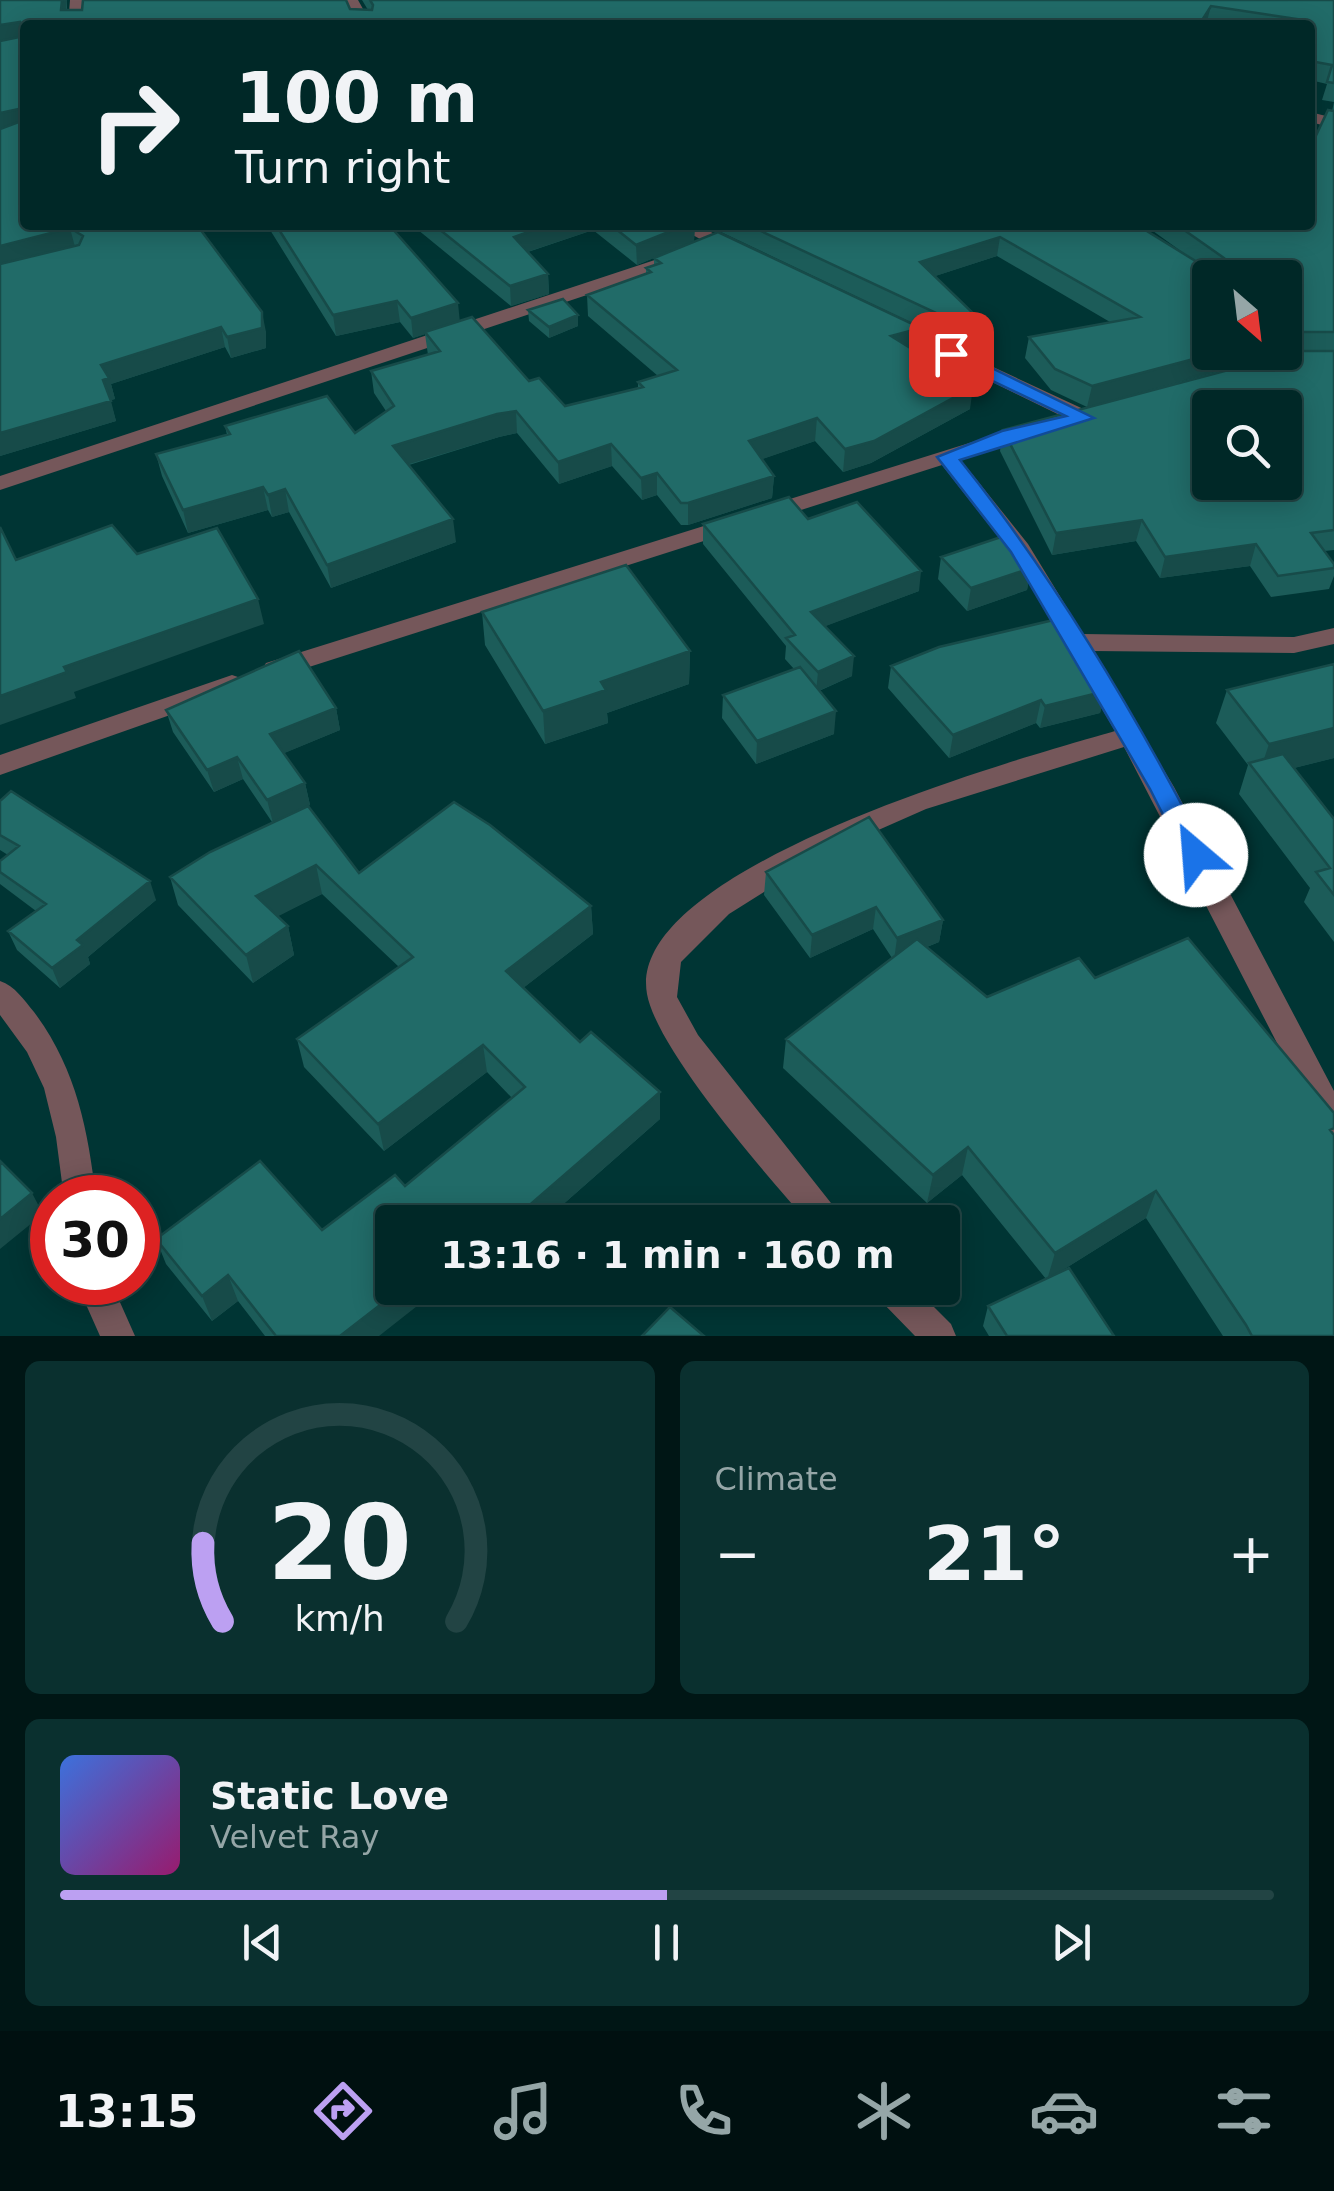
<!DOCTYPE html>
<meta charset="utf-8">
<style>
body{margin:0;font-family:"DejaVu Sans",sans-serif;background:#0a302f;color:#f1f3f6;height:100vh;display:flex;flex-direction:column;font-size:38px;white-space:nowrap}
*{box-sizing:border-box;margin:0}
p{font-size:32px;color:#95a6a7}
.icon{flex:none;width:55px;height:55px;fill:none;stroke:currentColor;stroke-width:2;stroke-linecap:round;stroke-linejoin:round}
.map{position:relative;height:1336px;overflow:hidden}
.drawer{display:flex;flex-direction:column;gap:25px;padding:25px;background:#001615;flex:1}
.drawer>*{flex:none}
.banner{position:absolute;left:20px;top:20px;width:1295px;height:210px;border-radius:10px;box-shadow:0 5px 25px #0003,0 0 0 2px #244;background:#002827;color:#f1f3f6;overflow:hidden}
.needle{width:65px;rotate:152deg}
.controls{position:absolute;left:1192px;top:260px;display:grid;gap:20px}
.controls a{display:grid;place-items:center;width:110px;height:110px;border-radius:10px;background:#002827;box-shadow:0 5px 25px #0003,0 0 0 2px #244;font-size:50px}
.speed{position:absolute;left:30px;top:1175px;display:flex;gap:20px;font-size:50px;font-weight:700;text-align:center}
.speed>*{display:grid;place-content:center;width:130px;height:130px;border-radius:50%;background:#002827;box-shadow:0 5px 25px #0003,0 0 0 2px #244;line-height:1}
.speed .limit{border:15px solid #d22;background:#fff;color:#111}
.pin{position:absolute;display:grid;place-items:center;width:85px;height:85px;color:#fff;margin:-42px;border-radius:20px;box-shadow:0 5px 15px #0006}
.me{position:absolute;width:110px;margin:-55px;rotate:333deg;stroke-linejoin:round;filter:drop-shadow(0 0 8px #0008)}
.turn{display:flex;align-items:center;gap:35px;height:210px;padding:0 50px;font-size:45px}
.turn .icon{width:130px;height:130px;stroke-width:2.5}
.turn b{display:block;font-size:70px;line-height:85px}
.big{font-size:75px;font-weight:800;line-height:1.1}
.drawer .card{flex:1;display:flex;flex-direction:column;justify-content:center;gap:15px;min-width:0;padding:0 35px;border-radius:15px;background:#0a302f}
.drawer .dial{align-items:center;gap:0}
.dial svg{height:260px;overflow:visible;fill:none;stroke:#244;stroke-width:7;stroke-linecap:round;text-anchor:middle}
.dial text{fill:#f1f3f6;stroke:none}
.song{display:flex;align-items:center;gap:30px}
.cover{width:120px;height:120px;border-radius:15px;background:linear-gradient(135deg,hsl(220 70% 55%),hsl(320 70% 35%))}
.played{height:10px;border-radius:5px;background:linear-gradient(90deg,#bca0f2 50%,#244 50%)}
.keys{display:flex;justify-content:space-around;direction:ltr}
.heat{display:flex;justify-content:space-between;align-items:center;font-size:55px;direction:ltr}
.drawer .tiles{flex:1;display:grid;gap:25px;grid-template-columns:1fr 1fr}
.card:last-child{grid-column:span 2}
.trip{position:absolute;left:375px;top:1205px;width:585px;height:100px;border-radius:10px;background:#002827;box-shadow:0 5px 25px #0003,0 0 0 2px #244;font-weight:800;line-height:100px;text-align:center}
.dock{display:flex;height:160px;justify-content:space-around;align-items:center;background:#001010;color:#95a6a7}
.dock .icon{width:70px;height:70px}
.dock .current{color:#bca0f2}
.dock b{font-size:45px;color:#f1f3f6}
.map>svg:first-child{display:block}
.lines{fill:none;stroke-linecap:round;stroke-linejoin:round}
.minor{fill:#75575a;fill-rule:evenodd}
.wall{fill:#1c5c59;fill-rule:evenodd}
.shaded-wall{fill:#174b49}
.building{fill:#216b68;stroke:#174b49;stroke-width:2.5;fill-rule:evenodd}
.route{fill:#1a73e8;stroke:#114b97;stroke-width:2.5}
</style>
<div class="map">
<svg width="1334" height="1336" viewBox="0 0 1334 1336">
<rect width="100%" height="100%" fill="#003534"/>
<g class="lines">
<path class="minor" d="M70 0H86L84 25H68Z
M342 0H358L372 25H356Z
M1310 112 1334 118V128L1310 122Z
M674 225H698L746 251 744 255H730Z
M676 253 683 255V263L0 490V476Z
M890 319 1092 413 1095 418 1092 423H1076L883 329 880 325Z
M1033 423 1041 424 1044 429 1041 434 960 459 1028 544 1083 634 1294 637 1334 628V644L1294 653 1093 651 1174 787 1334 1091V1136L1323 1132 1124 747 926 809 824 854 729 914 681 962 677 997 698 1035 846 1222H808C768 1177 657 1050 647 994 624 867 1025 757 1115 731L1011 553 942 465 284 675 275 678 262 669 266 663Z
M232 675 241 678 245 684 241 690 0 775V755Z
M0 981C15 986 24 1000 34 1012 76 1068 88 1129 96 1198H64L56 1137 44 1088 27 1052 0 1015Z
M76 1282H111L135 1336H100Z
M875 1288H915L951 1324 956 1336H915L880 1300Z"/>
</g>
<path class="wall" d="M0 0H67V10H368L362 0H1334V550L1325 551 1334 564V576L1329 589 1271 597 1250 566 1160 578 1136 541 1052 555 1000 451 1003 430 1295 352 1087 407 1051 390 1025 358 1029 337 1110 322 997 256 935 276 972 335 950 341 706 225H1310L1312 144 1332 111 1334 102 1322 100 1327 84 1310 80V25H25V225H197L266 332V348L231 358 225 347 111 384 115 399 110 400 116 421 0 456ZM1145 230 1153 231 1189 257Z
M267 225H389L459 321 529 381 565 406 638 388V382L658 376 588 316 587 295 646 274V268L654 265V258L919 350 915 351 970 409 871 463 843 472 815 441 762 459 774 476 772 498 688 525H681L657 495 642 500 612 466 559 484 517 433 499 437 409 465 456 542 331 588 289 512 272 517 268 510 188 533 162 476 156 454 227 435 225 426 355 433 386 411 374 393 371 371 428 355 425 334 413 338 400 322 336 336Z
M412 225H695L694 241 637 265 593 230 528 252 548 274 549 294 511 306Z
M528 310 578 315V326L549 338 529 321Z
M808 519 919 591 825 626 852 676 819 691 834 734 756 764 722 718 723 695 794 669 785 659 786 646 703 544V524Z
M941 557 1031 568 1027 590 967 611 938 579Z
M482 612 690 651 689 684 607 713 608 723 545 744 485 645Z
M891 666 1106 691 1100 713 1040 728 1036 723 949 758 888 688Z
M1227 690 1334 758 1294 768 1334 819V942L1304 902 1310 888 1239 794 1248 765 1216 723Z
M336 708 340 730 284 753 305 783 310 805 308 806 359 873 591 906 593 934 523 988 660 1119 543 1222H392L378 1336H265L238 1301 212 1321 166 1264 156 1239 322 1230 405 1186 512 1098 487 1072 384 1151 304 1067 297 1039 399 967 322 894 277 916 288 926 294 955 253 983 178 905 170 877 272 822 243 779 214 792 173 732 166 710Z
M0 801 156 900 88 957 90 964 60 988 17 950 8 931 36 911 0 884V861L8 855 0 850Z
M766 872 943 920 939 942 927 947 1334 1336H1223L1146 1218 1058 1273 1114 1336H989L983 1326 988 1306 1046 1279 962 1175 927 1203 783 1068 786 1039 892 958 873 929 810 958 764 895Z"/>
<path class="shaded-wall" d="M62 0H67L65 25 61 10Z
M1211 6 1206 25H1199Z
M20 22 25 40 0 43V25Z
M19 109 24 127 0 133V113Z
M548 225H593V230L515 256 514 237Z
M686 225H695L694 241 637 265 636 245Z
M70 228 75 247 0 267V246Z
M1000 237 997 256 917 282 920 262Z
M548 274 549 294 511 306 510 286Z
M397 301 400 322 336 336 333 315Z
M458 303 460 323 413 338 411 318Z
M262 312 266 332V348L231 358 227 337Z
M578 315V326L549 338V327Z
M975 315 972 335 950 341 953 321Z
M221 327 225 347 111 384 115 399 108 401 103 380 101 365Z
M921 328 919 350 889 358 891 336Z
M1297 332 1291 352 1087 407 1092 386 1220 352H1285V335Z
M973 387 970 409 871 463 843 472 845 449Z
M111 401 116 421 0 456V433Z
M516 411 517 433 499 437 396 468 393 446 497 414Z
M817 418 815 441 748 464 749 441Z
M611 444 612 466 559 484 558 462Z
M657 473V495L642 500 641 478Z
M774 476 772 498 688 525V503Z
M263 487 268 510 188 533 183 510Z
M285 489 289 512 272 517 268 495Z
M453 519 456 542 331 588 327 565Z
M1142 520 1136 541 1052 555 1056 533Z
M1256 544 1250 566 1160 578 1165 557Z
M1031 568 1027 590 967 611 971 588Z
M921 571 919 591 810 632 811 612Z
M258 599 264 624 74 692 76 698 0 725V696L64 667Z
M690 651 689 684 607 713 608 723 545 744 543 711 601 682Z
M854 656 852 676 816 692 818 672Z
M1106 691 1100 713 1040 728 1045 706Z
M1041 700 1036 723 949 758 953 735Z
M336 708 340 730 275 757 270 734Z
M836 711 834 734 756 764 757 741Z
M1334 728V758L1258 777 1269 744Z
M237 757 243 779 214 792 207 770Z
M305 783 310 805 273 823 267 800Z
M316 865 322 894 263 924 256 896Z
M150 881 156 900 88 957 90 964 60 988 52 968 77 940Z
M591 906 593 934 509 999 506 971Z
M876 907 873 929 810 958 812 935Z
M943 920 939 942 894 960 897 938Z
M288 926 294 955 253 983 246 955Z
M483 1045 487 1072 384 1151 378 1124Z
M660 1092V1119L543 1222H510Z
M968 1147 962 1175 927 1203 933 1175Z
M1156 1191 1146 1218 1047 1280 1055 1253Z
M32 1193 43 1214 0 1249V1219Z
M228 1275 238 1301 212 1321 202 1296Z
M402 1288H440L379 1336H340Z"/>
<path class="building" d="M0 0H62L61 10H82L83 0H346L350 9 372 10 373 5 370 0H1334V83L1327 82 1332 65 1310 61V25H1300L1303 20 1211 6 1199 25H25V225H197L262 312V328L227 337 221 327 101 365 109 378 103 380 111 401 0 433V264L79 245 83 236 70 228 0 246V129L24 120 19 109 0 113V41L24 36 20 22 0 25Z
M1328 110 1334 111V332H1297L1285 335V278H1210V352H1220L1092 386 1055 369 1029 337 1140 317 1000 237 920 262 975 315 953 321 748 225H1137L1215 273 1224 258 1177 225H1310V143L1312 144Z
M276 225H389L458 303 411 318 397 301 333 315Z
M434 225H548L514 237 548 274 510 286Z
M611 225H686L636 245Z
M718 232 921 328 891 336 973 387 874 441 845 449 817 418 749 441 774 476 688 503H681L657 473 641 478 611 444 558 462 516 411 497 414 393 446 453 519 327 565 285 489 268 495 263 487 183 510 156 454 230 434 225 426 327 396 355 433 394 406 371 371 440 351 425 332 472 317 529 381 539 378 565 406 643 387 638 382 677 370 587 295 651 272 646 268 661 263 654 258Z
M563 299 578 315 549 327 528 310Z
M1300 351H1334V530L1311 533 1334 564V568L1278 576 1256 544 1165 557 1142 520 1056 533 1003 430ZM1210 408H1285V482H1210Z
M789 497 808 519 857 502 921 571 811 612 854 656 818 672 786 638 795 635 703 524Z
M112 525 137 554 217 528 258 599 64 667 67 672 0 696V527L16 560Z
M1001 537 1031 568 971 588 941 557Z
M626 565 690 651 601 682 606 690 543 711 482 612Z
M1062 618 1106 691 1045 706 1041 700 953 735 891 666 939 647Z
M299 651 336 708 270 734 305 783 267 800 237 757 207 770 166 710Z
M1334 664V728L1269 744 1227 690Z
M800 667 836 711 757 741 723 695Z
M1283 754 1334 819V895L1316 872 1330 868 1249 763Z
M11 791 150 881 77 940 83 945 52 968 8 931 46 904 0 872V861L19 846 0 835V801Z
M454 802 490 825 591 906 506 971 580 1042 591 1032 660 1092 510 1222H490L488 1220 485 1222H392V1288H402L340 1336H276L228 1275 202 1296 156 1239 260 1161 322 1230 395 1175 405 1186 525 1087 483 1045 378 1124 297 1039 413 957 316 865 256 896 288 926 246 955 170 877 210 852 308 806 359 873Z
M869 817 943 920 897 938 876 907 812 935 766 872Z
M1188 938 1334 1113V1128L1330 1130 1334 1135V1336H1252L1246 1325 1156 1191 1055 1253 968 1147 933 1175 786 1039 917 939 987 997 1079 958 1095 978Z
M0 1161 32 1193 0 1219Z
M1069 1268 1114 1336H1007L988 1306Z
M670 1307 704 1336H642Z"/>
<path class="route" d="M951 348 1094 418 960 460C1057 581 1137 716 1208 855L1204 862H1187L1150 789 1011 552 937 457 1002 431 1066 416 944 358V350Z"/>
</svg>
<div class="controls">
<a><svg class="needle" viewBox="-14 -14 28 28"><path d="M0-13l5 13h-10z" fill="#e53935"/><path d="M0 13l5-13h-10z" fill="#95a6a7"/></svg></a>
<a><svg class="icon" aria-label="search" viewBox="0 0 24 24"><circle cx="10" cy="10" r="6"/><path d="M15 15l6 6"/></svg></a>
</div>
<div class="speed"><div class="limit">30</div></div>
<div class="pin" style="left:951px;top:354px;background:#d93025"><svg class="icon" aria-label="arrive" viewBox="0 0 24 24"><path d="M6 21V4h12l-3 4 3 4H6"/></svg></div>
<svg class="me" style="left:1196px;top:855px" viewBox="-20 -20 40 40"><circle r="19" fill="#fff"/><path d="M0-13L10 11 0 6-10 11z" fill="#1a73e8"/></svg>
<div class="trip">13:16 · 1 min · 160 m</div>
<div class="banner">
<div class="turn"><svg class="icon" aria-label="right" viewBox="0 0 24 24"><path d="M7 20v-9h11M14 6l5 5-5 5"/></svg><div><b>100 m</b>Turn right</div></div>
</div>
</div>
<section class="drawer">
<div class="tiles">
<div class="card dial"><svg viewBox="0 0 100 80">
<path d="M14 69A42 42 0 1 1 86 69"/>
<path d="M14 69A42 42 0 0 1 8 45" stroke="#bca0f2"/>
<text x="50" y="56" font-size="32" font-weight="700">20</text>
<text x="50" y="72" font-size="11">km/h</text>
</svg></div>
<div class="card"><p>Climate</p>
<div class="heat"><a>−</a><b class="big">21°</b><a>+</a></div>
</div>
<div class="card">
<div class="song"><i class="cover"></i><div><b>Static Love</b><p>Velvet Ray</p></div></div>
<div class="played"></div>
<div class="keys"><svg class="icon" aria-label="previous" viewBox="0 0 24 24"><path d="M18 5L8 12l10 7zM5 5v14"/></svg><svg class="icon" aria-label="pause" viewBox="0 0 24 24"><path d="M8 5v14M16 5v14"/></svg><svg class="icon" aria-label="next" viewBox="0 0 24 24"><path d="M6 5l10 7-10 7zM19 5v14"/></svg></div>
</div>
</div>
</section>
<nav class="dock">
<b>13:15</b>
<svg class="icon current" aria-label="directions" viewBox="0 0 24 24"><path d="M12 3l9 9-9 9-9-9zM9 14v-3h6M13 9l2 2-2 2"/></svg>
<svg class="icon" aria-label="music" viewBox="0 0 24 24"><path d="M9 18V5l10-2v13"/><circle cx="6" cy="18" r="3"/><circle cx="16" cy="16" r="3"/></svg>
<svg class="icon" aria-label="phone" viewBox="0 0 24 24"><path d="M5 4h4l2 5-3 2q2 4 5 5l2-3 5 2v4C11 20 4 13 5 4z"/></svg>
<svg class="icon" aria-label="climate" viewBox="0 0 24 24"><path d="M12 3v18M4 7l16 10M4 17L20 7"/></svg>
<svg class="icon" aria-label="car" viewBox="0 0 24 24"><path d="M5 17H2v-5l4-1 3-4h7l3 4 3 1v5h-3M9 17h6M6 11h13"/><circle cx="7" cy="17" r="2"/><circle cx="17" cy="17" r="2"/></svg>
<svg class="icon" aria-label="filters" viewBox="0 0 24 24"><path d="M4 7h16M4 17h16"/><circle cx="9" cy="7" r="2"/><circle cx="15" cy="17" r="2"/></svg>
</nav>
